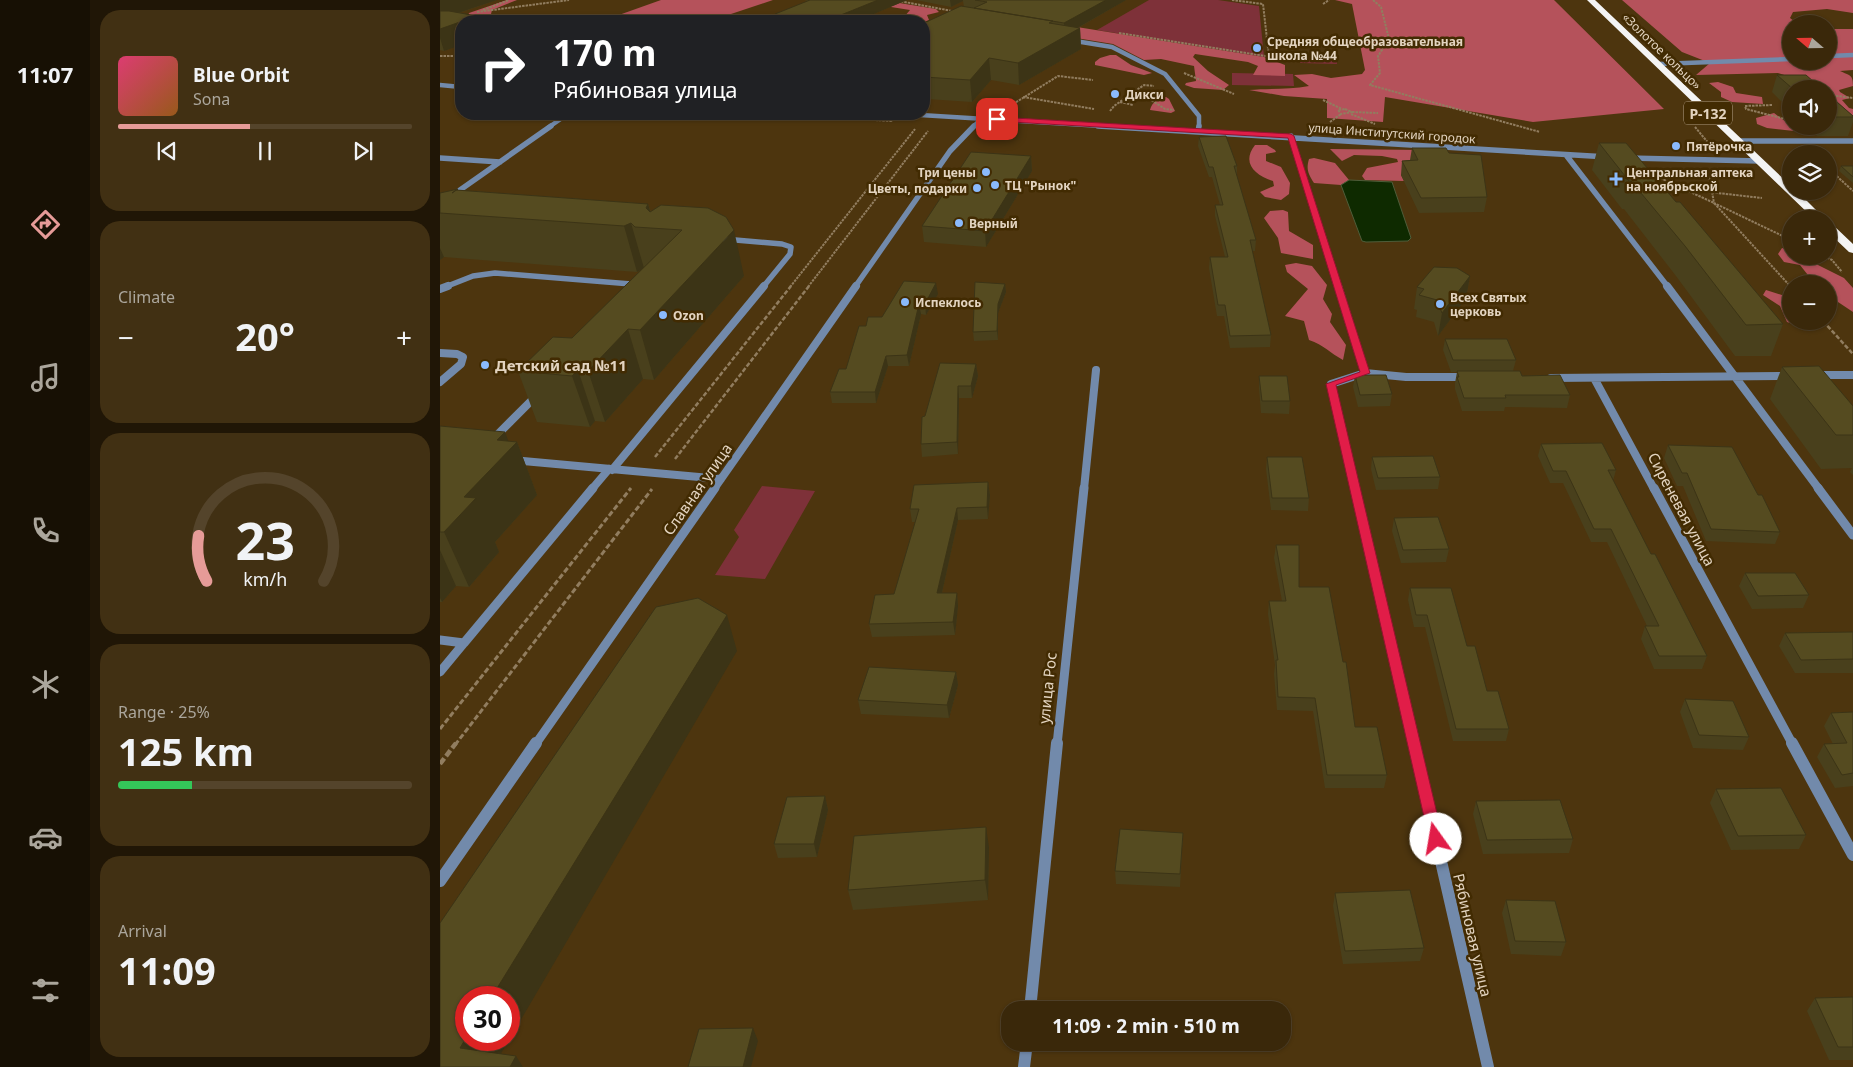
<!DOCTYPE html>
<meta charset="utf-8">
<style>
body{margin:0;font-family:"Noto Sans",sans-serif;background:#413013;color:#f1f3f6;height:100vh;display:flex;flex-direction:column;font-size:19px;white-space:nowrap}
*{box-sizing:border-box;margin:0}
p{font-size:16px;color:#aba69c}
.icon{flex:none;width:28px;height:28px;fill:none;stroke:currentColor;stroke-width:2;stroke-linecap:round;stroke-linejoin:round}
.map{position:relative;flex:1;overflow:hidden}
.sheet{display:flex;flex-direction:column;gap:10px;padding:10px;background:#201606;width:350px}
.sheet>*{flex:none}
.banner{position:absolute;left:15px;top:15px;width:475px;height:105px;border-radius:20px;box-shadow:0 1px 4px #0004,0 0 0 1px #54442b;background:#202124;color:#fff;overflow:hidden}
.needle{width:32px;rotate:290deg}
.fabs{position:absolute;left:1342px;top:15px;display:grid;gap:10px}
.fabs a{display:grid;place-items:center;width:55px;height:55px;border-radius:50%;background:#3a280a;box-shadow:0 1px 4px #0004,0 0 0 1px #54442b;font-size:25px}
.speed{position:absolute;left:15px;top:986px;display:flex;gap:10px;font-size:25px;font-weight:700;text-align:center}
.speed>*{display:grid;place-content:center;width:65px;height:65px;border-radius:50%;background:#3a280a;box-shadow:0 1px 4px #0004,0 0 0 1px #54442b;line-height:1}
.speed .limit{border:8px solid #d22;background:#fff;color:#111}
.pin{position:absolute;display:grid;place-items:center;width:42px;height:42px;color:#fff;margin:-21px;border-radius:10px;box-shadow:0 2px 8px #0006}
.me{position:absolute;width:55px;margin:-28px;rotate:347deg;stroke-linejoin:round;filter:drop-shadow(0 0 4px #0008)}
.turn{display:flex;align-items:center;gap:18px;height:105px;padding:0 15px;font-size:22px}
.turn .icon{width:65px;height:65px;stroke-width:2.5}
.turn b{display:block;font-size:35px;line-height:42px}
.big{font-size:38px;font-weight:700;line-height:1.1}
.sheet .tile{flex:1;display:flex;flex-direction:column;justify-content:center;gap:8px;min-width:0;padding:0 18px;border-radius:20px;background:#413013}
.sheet .dial{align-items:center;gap:0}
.dial svg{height:130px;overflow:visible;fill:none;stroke:#54442b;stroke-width:7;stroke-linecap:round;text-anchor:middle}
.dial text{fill:#f1f3f6;stroke:none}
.song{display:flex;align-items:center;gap:15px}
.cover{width:60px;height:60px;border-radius:8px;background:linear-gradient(135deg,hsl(340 70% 55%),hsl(30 70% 35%))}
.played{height:5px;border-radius:2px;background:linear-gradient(90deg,#e69b98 45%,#54442b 45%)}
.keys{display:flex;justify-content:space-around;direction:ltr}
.heat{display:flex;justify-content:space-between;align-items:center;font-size:28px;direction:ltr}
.charge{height:8px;border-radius:4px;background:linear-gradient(90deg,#34c759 25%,#54442b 0)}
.trip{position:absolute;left:561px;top:1001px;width:290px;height:50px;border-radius:20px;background:#3a280a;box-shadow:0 1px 4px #0004,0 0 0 1px #54442b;font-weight:700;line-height:50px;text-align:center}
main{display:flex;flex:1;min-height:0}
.dock{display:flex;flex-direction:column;width:90px;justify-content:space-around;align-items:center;background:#171004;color:#aba69c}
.dock .icon{width:35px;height:35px}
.dock .on{color:#e69b98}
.dock b{font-size:22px;color:#f1f3f6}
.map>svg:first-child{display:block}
.green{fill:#7e3139}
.forest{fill:#b5525b}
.water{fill:#0e2a00;stroke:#4e5d3a}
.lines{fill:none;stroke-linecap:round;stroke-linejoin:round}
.path-far3{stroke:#917d5f;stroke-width:2;stroke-dasharray:2.5 1;stroke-linecap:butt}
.path-far2{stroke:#917d5f;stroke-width:2.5;stroke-dasharray:4.5 2;stroke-linecap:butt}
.path-far1{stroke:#917d5f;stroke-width:3;stroke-dasharray:5.5 2.5;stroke-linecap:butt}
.path{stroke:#917d5f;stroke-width:4.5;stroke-dasharray:7 3;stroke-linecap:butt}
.minor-far4{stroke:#728aab;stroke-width:4.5}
.minor-far3{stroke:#728aab;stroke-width:5.5}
.minor-far2{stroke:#728aab;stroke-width:8}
.minor-far1{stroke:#728aab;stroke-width:9}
.minor{stroke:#728aab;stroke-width:12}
.highway{fill:#f4f4f4;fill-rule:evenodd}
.wall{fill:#49401c}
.shaded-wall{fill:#3c3416}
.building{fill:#554b20;stroke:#3c3416}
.route{fill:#e11d48;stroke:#92132f}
.poi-dot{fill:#8abafc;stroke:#422b02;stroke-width:2}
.labels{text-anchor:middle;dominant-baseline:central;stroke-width:5;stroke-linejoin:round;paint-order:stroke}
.far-poi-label{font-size:12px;font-weight:bold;fill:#e3d4c0;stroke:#422b02;text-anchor:start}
.far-street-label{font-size:12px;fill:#e3d4c0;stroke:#422b02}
.shield{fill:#422b02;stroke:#b3a187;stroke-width:1}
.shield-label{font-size:14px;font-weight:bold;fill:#e3d4c0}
.poi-label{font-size:15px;font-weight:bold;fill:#e3d4c0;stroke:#422b02;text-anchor:start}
.street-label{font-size:15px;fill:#e3d4c0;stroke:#422b02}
</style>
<main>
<nav class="dock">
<b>11:07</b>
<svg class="icon on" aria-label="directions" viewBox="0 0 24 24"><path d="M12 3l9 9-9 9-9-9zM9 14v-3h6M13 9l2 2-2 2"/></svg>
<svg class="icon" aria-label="music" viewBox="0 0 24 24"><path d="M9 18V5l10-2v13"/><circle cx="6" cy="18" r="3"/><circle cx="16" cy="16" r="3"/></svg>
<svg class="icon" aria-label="phone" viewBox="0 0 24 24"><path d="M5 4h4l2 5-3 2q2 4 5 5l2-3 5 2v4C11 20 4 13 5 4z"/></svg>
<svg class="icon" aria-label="climate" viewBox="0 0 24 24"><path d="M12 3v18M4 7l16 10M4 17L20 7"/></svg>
<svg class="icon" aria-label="car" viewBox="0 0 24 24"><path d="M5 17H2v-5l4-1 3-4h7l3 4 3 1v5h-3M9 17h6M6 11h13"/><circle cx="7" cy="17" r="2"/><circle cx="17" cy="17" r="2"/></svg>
<svg class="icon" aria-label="filters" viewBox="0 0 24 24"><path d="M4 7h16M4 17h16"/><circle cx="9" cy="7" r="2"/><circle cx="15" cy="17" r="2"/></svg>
</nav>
<section class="sheet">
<div class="tile">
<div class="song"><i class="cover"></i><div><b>Blue Orbit</b><p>Sona</p></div></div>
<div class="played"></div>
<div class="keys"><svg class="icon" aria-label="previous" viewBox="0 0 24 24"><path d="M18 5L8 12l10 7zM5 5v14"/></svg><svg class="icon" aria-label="pause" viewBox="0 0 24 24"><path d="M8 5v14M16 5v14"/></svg><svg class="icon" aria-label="next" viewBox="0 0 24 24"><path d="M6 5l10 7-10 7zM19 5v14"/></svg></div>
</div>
<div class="tile"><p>Climate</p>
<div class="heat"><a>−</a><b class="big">20°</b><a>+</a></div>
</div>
<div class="tile dial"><svg viewBox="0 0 100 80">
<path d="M14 69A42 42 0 1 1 86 69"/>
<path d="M14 69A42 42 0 0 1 9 41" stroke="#e69b98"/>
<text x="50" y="56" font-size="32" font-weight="700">23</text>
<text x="50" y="72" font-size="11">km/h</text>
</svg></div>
<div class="tile"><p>Range · 25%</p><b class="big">125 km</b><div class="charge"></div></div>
<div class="tile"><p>Arrival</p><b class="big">11:09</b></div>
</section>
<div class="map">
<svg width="1413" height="1067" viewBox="0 0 1413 1067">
<rect width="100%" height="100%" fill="#4d350e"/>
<path class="green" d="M709 0H778L819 6 824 57 657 30Z
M859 57H896L897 64 860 63Z
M792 73 853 74 854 86 792 85Z
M322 486 375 491 325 579 275 575 299 537 294 530Z"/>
<path class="forest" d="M67 0H77L52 10 51 14C38 19 25 20 13 25L28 16 29 13Z
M221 0H333L288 15 297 21H162Z
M407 0H441L496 9 499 12 487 15 489 20 484 22 460 21 466 20 464 17 470 10Z
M895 0H1114L1224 109 1093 122 945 97 943 122 887 118V99L844 96 809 90C829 88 850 90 869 86L854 75 872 74 891 78 922 74 925 70 912 4Z
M1182 0H1413V13L1387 9 1353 12 1350 18 1358 24H1351V61H1389V29H1413V70L1400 71C1410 76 1413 74 1413 86L1399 90 1400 92 1410 98 1402 100 1409 108 1413 109V121L1389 101V89H1369L1357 79 1338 73 1256 75 1270 63 1242 52Z
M544 12 824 57 845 65V76L813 75 818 66 808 62 755 54 753 57 768 71 789 85 783 90 754 88 745 85 746 83 756 81 754 66 721 59 704 60 673 44 512 18Z
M670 55H676L691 65 712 73 704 75 655 65V62L660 58Z
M1278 82 1293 87 1296 93 1322 97 1323 104 1292 102 1281 97V92L1269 83Z
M726 97 729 99 735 111 731 113 710 110C712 102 718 98 726 97Z
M1334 113 1353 127 1354 131 1327 128 1317 124 1316 118Z
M815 145H827L835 150 836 152 826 154V161L841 167 850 183 849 194 841 200 825 197 820 192 834 186 833 181C815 175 801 163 815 145Z
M890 149 983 150 961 175 964 181 925 180 922 176 927 168 958 162 957 159 942 156 914 155 902 161Z
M874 158 895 163 909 180 901 185 874 183C868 174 866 169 869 159Z
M843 210 848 212 849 231 873 245V259L841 253 838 238 824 218 830 211Z
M1342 248 1351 250V256H1372L1376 264 1404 278 1413 288V312L1389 296V284H1375L1360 265 1344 262 1338 254Z
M856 263 872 266 887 285 883 299 892 314 890 322 906 345 903 360C890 353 884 345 869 340L864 321 845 316 868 289 847 272 845 265Z
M1326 290 1351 298V321H1364V328L1347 322 1340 306 1323 295Z"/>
<path class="water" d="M909 180 952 182 971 238 968 241 926 242 922 241 901 185Z"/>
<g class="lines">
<path class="path-far3" d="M454 0 512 11
M792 0 823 4 829 57
M933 0 941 7 949 39 938 56 940 73 930 85 1100 132
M883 4 889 0
M43 10 69 0
M37 12 129 0
M679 33 838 58
M0 56H21
M744 73 794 94
M692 94 705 96 725 109 734 110
M1389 95 1413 98
M583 97 654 109
M883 100 902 109
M680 102 693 105
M1332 105 1305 106 1306 109 1349 120
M570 106 618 76 653 80
M905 109 912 112 901 114 898 110Z
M670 111 674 106 704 85 714 86
M912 112 938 113
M327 114 453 121
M911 114 935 124
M890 122 901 114
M1255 127 1270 145
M1389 169 1413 191
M1214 175 1274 203 1351 287
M1269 175 1274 203 1351 240
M1251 190 1322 198
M1384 256 1392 260 1402 272
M350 287 475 129
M368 287 488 131"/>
<path class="path-far2" d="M1383 321 1413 354
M215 457 351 286
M235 459 369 286"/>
<path class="path-far1" d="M0 729 191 488
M15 745 212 489"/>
<path class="path" d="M0 764 16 743"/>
<path class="minor-far4" d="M629 40 672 47 725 74 759 116V127
M1389 56 1413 55
M1218 64 1351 59
M0 85 21 87
M464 114 679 127
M109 127 128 114
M533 127 542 118"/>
<path class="minor-far3" d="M658 126 1168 157
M758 131 759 126
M851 136 898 287
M1298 141H1413
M1126 155 1228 287
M0 158 60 162
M1188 158 1319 161
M0 204 111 126
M284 239 342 244 351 247 350 254 323 287
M5 287 33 276 55 273 191 284 199 287
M415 287 510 151 534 126"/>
<path class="minor-far2" d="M196 286 199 287
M898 286 925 373
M1227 286 1379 489
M0 289 8 286
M0 353 17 354 23 357 21 364 0 382
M1376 375H1413
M1111 378 1350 376
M1154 378 1214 489
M53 439 97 395
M72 460 281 479
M172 470 324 286
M152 489 169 469
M274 489 416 286
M644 489 656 370
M915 489 891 384 925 373 966 377H1028"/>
<path class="minor-far1" d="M915 488 974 745
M1214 488 1353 745
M1378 488 1413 535
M0 640 24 643 153 488
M0 672 24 643
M95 745 275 488
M617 745 644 488"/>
<path class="minor" d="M974 743 1048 1067
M1352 743 1413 855
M0 881 96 743
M590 1010 617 743
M584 1067 587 1042"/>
<path class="highway" d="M1147 0H1155L1351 186V191H1357L1385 219H1374Z
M1389 224 1393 225 1413 244V253L1409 252 1389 233Z"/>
</g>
<path class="wall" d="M0 0H57L19 13 21 21V45L4 51 0 50Z
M364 0H467L417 21H336L335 14 368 1Z
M476 0H686L638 28H640L641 49 579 85 551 80 532 102 487 99 484 102V23L524 7 523 1 511 7Z
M1337 75 1382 89H1351V111L1332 92Z
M1389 95 1413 116V122L1408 136H1377L1367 126H1389Z
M759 137 797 166V176L816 240 815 251H812L831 335 830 347 790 348 784 316H777L769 268 770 257H785L775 216V205H780L772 177H769L758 146Z
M1159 143 1236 202 1343 324 1331 356H1295L1236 276 1184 209H1182L1152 170Z
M972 148 1047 197 1044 212 979 213 961 175 962 161 970 160Z
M591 156 592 171 546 247 484 242 482 226Z
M1401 166H1413V183L1399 171Z
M18 190 208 204 211 212 221 205 304 276 214 380 203 379 165 422 155 421 150 427 97 422 78 371 132 338 202 269 197 272 4 257 0 260V193Z
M1030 276 1026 298 998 336 994 322 976 317 977 310 974 309 977 287Z
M565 284 566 292 558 313V340L534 341 533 332Z
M498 294 486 315 481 314 469 366H448L436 403H392L390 392 442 317Z
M1005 339 1076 360 1073 371 1130 395 1127 408 1065 407 1064 411H1022L1015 389V383L1017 372H1011L1003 350Z
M536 364 538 376 532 398H519L518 454 482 457 481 444 485 416Z
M1342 367 1413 406V475L1410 472 1412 468 1381 469 1330 399Z
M915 375 952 394 950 406 918 407 913 387Z
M819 376 850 401 849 414 821 413 819 388Z
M0 426 68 441 77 442 97 495 55 542 59 552 29 587 16 586 2 602H0Z
M1101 444 1176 470 1173 481 1211 554 1267 656 1262 669H1214L1201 639 1205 626H1207L1167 542H1151L1123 483H1110L1098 456Z
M1228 445 1318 495 1340 532 1335 544 1266 541 1243 486H1237L1224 458Z
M827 457 869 498 868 511 831 510 826 469Z
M932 457 1000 477 998 489 936 490 931 469Z
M548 482 550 495 548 519 518 520 502 593H517L518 606 515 635 432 637 429 624 454 594 475 522H472L470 509Z
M954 518 1009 549 1006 562 961 563 952 531Z
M836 545 859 587 915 727 947 775 944 788H885L873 711 837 710 834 674 835 665 828 614 829 601H842L834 558Z
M1305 573 1369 595 1363 608 1312 609 1299 586Z
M970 588 1027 646 1047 691 1069 729 1066 741H1013L985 627H974L968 600Z
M1413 632V673H1355L1339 646 1345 633Z
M516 672 518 685 509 718 421 714 418 700Z
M1245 699 1309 737 1303 750 1253 748 1240 712Z
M1413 712V786L1395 788 1377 757 1384 744H1393L1384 726 1391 713Z
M1276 789 1366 835 1359 849 1291 850 1270 803Z
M385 796 388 810 377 857 338 858 334 844Z
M1036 801 1133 839 1129 853 1043 854 1033 814Z
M743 833 740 887 676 884 675 871Z
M549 847 548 900 413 910 408 890Z
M895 893 984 948 980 961 903 964 893 906Z
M1066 900 1126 942 1121 956 1071 954 1062 913Z
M1413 997V1060H1389L1367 1011 1375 998Z"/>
<path class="shaded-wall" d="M0 0H57L0 19Z
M438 0H467L417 21H386Z
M510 0H523V1L511 7Z
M666 0H686L625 35 624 23Z
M37 16 38 21H22Z
M21 21V45L4 51 0 38V29Z
M640 28 641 49 579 85 578 63Z
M549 58 551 80 532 102 530 80Z
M484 77 487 99 484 102Z
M591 156 592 171 546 247 545 231Z
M208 204 215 228 206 208Z
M191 223 204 268 197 272 184 226Z
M294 230 304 276 214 380 200 330Z
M0 248 4 257 0 260Z
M1030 276 1026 298 998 336 1002 313Z
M496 283 498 294 486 315 485 304Z
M565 284 566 292 558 313V340L557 331 558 304Z
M479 304 481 314 469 366 467 355Z
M188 329 203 379 165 422 148 371Z
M446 356 448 366 436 403 435 392Z
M536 364 538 376 532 398 531 386Z
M138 370 155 421 150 427 132 376Z
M518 386 519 398 518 454 517 442Z
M65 432 71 448 77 442 97 495 55 542 59 552 29 587 4 532 57 440Z
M548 482 550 495 548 519 547 507Z
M517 508 518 520 499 606 497 593Z
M0 550 16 586 2 602 0 598Z
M517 593 518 606 515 635 513 622Z
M287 615 297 651 69 1040V998H51Z
M516 672 518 685 509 718 507 705Z
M385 796 388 810 377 857 374 844Z
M546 827 549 847 548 900 545 880Z
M313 1028 318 1041 311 1067H303Z
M26 1038V1040H69L53 1067 20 1048Z
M76 1056 83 1067H70Z"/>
<path class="building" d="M370 0H438L386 21H372L335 14Z
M535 0H666L624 23 534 8 547 2Z
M521 6 613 21 609 23 640 28 578 63 549 58 530 80 484 77V23Z
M0 11H9L37 16 0 29Z
M1337 75H1366L1382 89H1353Z
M1389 95 1413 116V117H1389Z
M786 136 797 166H794L816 240H810L831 335 790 336 785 305H778L770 257H788L775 205H783L773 167H769L759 137Z
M1159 143H1186L1236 202H1240L1343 324 1306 325 1245 246 1191 181H1189Z
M972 148H1006L1009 153 1041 155 1047 197 981 198 962 161 978 160Z
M531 152 591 156 545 231 482 226Z
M1401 166H1413V177Z
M18 189 12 193 16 190 208 204 206 208 210 212 221 205 268 208 286 217 294 230 200 330 188 329 148 371 138 370 132 376 78 371 113 337 132 338 242 230 195 227 191 223 184 226 0 213V193Z
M994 267 1017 268 1030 276 1002 313 997 300 979 295 984 289 977 287Z
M464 281 496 283 485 304H479L467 355 446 356 435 392H390L399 369H406L419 326H426L428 317H442Z
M535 282 565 284 558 304 557 331 533 332Z
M1005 339H1067L1076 360H1013Z
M500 363 536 364 531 386H518L517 442 481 444 482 417 485 416Z
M1379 366 1413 406V435H1396L1342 367Z
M1017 371H1080L1082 376 1120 375 1130 395H1065L1066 398H1024L1017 377H1019Z
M915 375H946L952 394 920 395Z
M819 376H847L850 401H822Z
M0 426 65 432 57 440 77 442 24 497 36 498 4 532H0Z
M1162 443 1176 470H1168L1211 554H1215L1267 656H1219L1205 626H1219L1171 529H1154L1126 471H1113L1101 444Z
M1228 445 1292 447 1318 495H1322L1340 532 1271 529 1247 473H1242Z
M993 456 1000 477 938 478 932 457Z
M827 457H862L869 498H832Z
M548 482 547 507 517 508 497 593H517L513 622 429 624 435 595 454 594 479 509H470L474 485Z
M998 517 1009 549 963 550 954 518Z
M836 545H859V587H889L903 662H906L915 727H937L947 775H887L875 698 838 697 836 660H838L829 601H846Z
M1305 573H1355L1369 595 1318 596Z
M970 588H1011L1027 646H1035L1047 691H1058L1069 729H1016L987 615H976Z
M258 598 287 615 51 998H26V1038L20 1048 76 1056 70 1067H0V923L216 607Z
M1413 632V659L1361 660 1345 633Z
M429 667 516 672 507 705 418 700Z
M1245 699 1293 701 1309 737 1259 735Z
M1413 712V773L1402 775 1384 744 1407 743 1391 713Z
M1341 788 1366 835 1298 836 1276 789Z
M385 796 374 844H334L347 797Z
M1120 800 1133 839 1047 840 1036 801Z
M546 827 545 880 408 890 414 836Z
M680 829 743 833 740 874 675 871Z
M970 890 984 948 905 951 895 893Z
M1066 900 1115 901 1126 942 1075 941Z
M1413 997V1047H1398L1375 998Z
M313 1028 303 1067H248L259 1029Z"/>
<path class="route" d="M557 117 851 134 854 136 930 373 896 385 1003 839 1001 843 996 845 991 843 989 839 886 384 920 372 848 138 554 121 553 119Z"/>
<g class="poi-dot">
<circle cx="817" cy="48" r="5"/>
<circle cx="675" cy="94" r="5"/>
<circle cx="1236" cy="146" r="5"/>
<circle cx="546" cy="172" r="5"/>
<path d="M1173.5 171.5h5v5h5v5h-5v5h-5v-5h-5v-5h5z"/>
<circle cx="555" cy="185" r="5"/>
<circle cx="537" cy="188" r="5"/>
<circle cx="519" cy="223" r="5"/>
<circle cx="465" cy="302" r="5"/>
<circle cx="1000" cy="304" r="5"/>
<circle cx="223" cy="315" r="5"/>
<circle cx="45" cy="365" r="5"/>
</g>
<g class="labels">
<g class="far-poi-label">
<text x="827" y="41">Средняя общеобразовательная<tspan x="827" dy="14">школа №44</tspan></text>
<text x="685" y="94">Дикси</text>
<text x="1246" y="146">Пятёрочка</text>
<text x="536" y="172" text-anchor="end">Три цены</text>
<text x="1186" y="172">Центральная аптека<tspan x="1186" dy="14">на ноябрьской</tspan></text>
<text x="565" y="185">ТЦ "Рынок"</text>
<text x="527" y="188" text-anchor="end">Цветы, подарки</text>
<text x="529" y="223">Верный</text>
<text x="1010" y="297">Всех Святых<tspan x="1010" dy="14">церковь</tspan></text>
<text x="475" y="302">Испеклось</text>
<text x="233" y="315">Ozon</text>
</g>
<g class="far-street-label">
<text transform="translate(1222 51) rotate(44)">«Золотое кольцо»</text>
<text transform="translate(952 133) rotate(4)">улица Институтский городок</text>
</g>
<rect class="shield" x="1244" y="101.5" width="48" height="23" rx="4"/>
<g class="shield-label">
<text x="1268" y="113">Р-132</text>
</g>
<g class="poi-label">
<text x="55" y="365">Детский сад №11</text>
</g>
<g class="street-label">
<text transform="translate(257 489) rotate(-55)">Славная улица</text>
<text transform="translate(1242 509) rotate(62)">Сиреневая улица</text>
<text transform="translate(607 688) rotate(-84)">улица Рос</text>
<text transform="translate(1033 935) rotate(77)">Рябиновая улица</text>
</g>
</g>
</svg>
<div class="fabs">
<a><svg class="needle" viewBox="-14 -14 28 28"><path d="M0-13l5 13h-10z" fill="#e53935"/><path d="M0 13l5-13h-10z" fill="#aba69c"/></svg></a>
<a><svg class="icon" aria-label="sound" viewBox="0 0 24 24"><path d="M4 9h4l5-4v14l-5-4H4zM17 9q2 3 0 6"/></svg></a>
<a><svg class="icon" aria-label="layers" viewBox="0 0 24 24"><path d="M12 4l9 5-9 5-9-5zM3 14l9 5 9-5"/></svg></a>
<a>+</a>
<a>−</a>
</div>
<div class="speed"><div class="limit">30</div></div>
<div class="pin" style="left:557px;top:119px;background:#d93025"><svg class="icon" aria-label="arrive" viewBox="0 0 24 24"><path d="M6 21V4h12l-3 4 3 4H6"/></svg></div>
<svg class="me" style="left:996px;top:839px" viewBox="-20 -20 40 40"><circle r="19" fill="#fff"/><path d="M0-13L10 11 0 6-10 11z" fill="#e11d48"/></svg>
<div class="trip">11:09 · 2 min · 510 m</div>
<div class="banner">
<div class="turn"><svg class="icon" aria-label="right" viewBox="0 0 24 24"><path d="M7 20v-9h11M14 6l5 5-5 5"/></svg><div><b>170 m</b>Рябиновая улица</div></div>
</div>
</div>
</main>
